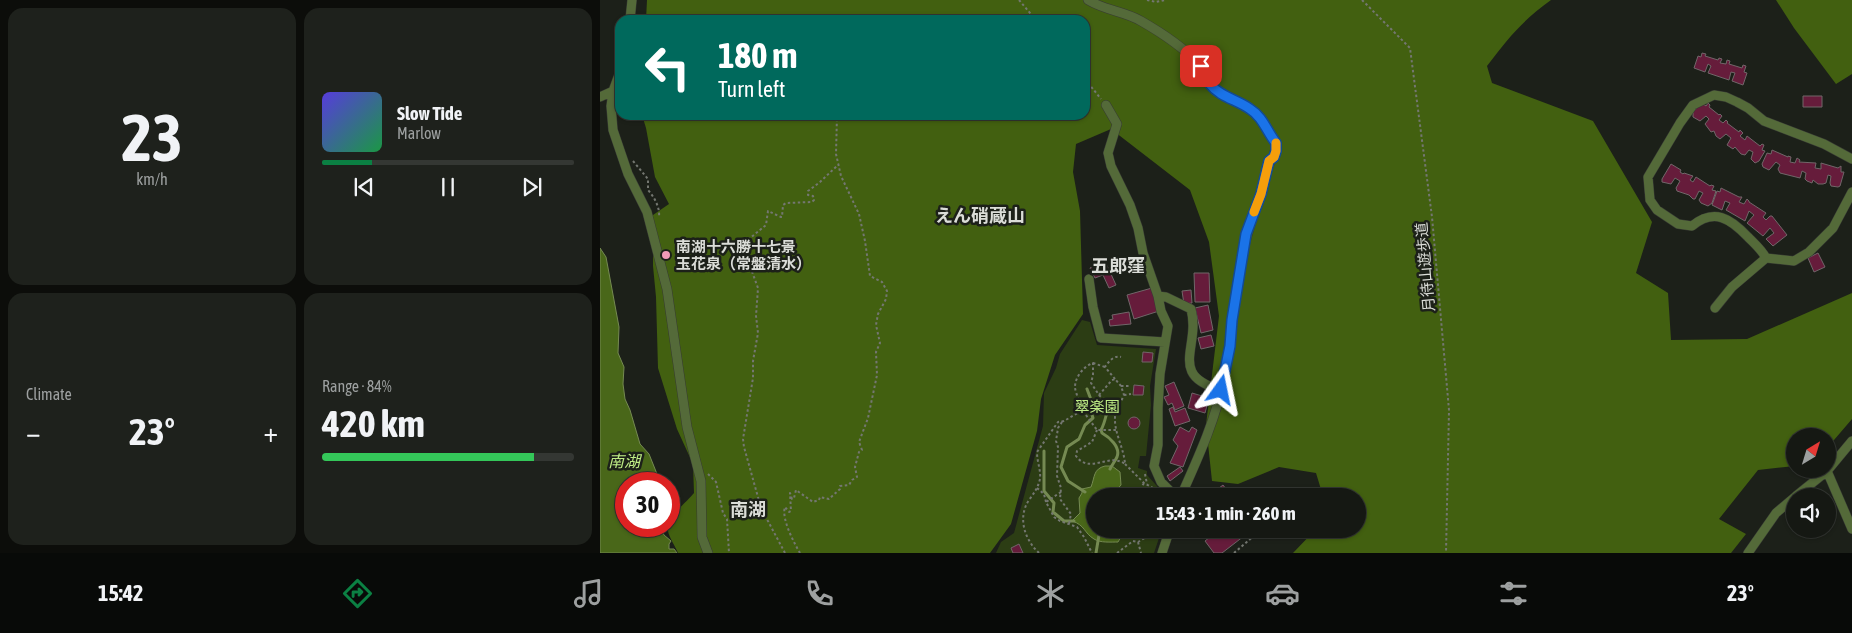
<!DOCTYPE html>
<meta charset="utf-8">
<style>
body{margin:0;font-family:"Asap Condensed","Noto Sans JP",sans-serif;background:#1e211c;color:#f1f3f6;height:100vh;display:flex;flex-direction:column;font-size:19px;white-space:nowrap}
*{box-sizing:border-box;margin:0}
p{font-size:16px;color:#9da0a0}
.icon{flex:none;width:28px;height:28px;fill:none;stroke:currentColor;stroke-width:2;stroke-linecap:round;stroke-linejoin:round}
.map{position:relative;flex:1;overflow:hidden}
.details{display:flex;flex-direction:column;gap:8px;padding:8px;background:#0c0d0a;width:600px}
.details>*{flex:none}
.top-card{position:absolute;left:15px;top:15px;width:475px;height:105px;border-radius:15px;box-shadow:0 1px 4px #0004,0 0 0 1px #343733;background:#00695c;color:#fff;overflow:hidden}
.needle{width:32px;rotate:38deg}
.controls{position:absolute;left:1186px;top:428px;display:grid;gap:10px}
.controls a{display:grid;place-items:center;width:50px;height:50px;border-radius:50%;background:#151813;box-shadow:0 1px 4px #0004,0 0 0 1px #343733;font-size:25px}
.speed{position:absolute;left:15px;top:472px;display:flex;gap:10px;font-size:25px;font-weight:700;text-align:center}
.speed>*{display:grid;place-content:center;width:65px;height:65px;border-radius:50%;background:#151813;box-shadow:0 1px 4px #0004,0 0 0 1px #343733;line-height:1}
.speed .limit{border:8px solid #d22;background:#fff;color:#111}
.pin{position:absolute;display:grid;place-items:center;width:42px;height:42px;color:#fff;margin:-21px;border-radius:10px;box-shadow:0 2px 8px #0006}
.me{position:absolute;width:55px;margin:-28px;rotate:12deg;stroke-linejoin:round;filter:drop-shadow(0 0 4px #0008)}
.turn{display:flex;align-items:center;gap:18px;height:105px;padding:0 20px;font-size:22px}
.turn .icon{width:65px;height:65px;stroke-width:2.5}
.turn b{display:block;font-size:35px;line-height:42px}
.big{font-size:38px;font-weight:700;line-height:1.1}
.details .card{flex:1;display:flex;flex-direction:column;justify-content:center;gap:8px;min-width:0;padding:0 18px;border-radius:15px;background:#1e211c}
.details .dial{align-items:center;gap:0}
.dial b{font-size:65px;line-height:1}
.song{display:flex;align-items:center;gap:15px}
.cover{width:60px;height:60px;border-radius:8px;background:linear-gradient(135deg,hsl(250 70% 55%),hsl(140 70% 35%))}
.played{height:5px;border-radius:2px;background:linear-gradient(90deg,#0b8043 20%,#343733 20%)}
.keys{display:flex;justify-content:space-around;direction:ltr}
.heat{display:flex;justify-content:space-between;align-items:center;font-size:28px;direction:ltr}
.charge{height:8px;border-radius:4px;background:linear-gradient(90deg,#34c759 84%,#343733 0)}
.details .tiles{flex:1;display:grid;gap:8px;grid-template-columns:repeat(2,1fr)}
.trip{position:absolute;left:486px;top:488px;width:280px;height:50px;border-radius:25px;background:#151813;box-shadow:0 1px 4px #0004,0 0 0 1px #343733;font-weight:700;line-height:50px;text-align:center}
.tab-bar{display:flex;height:80px;justify-content:space-around;align-items:center;background:#080a08;color:#9da0a0}
.tab-bar .icon{width:35px;height:35px}
.tab-bar .current{color:#0b8043}
.tab-bar b{font-size:22px;color:#f1f3f6}
main{display:flex;flex:1;min-height:0}
.map>svg:first-child{display:block}
.green{fill:#2c3d14}
.forest{fill:#426010}
.water{fill:#496719;stroke:#758a52}
.lines{fill:none;stroke-linecap:round;stroke-linejoin:round}
.stream{stroke:#758a52;stroke-width:3}
.building{fill:#661c3b;stroke:#716669}
.street-casing{stroke:#373a34;stroke-width:10}
.path{stroke:#747771;stroke-width:2;stroke-dasharray:2.5 2.5;stroke-linecap:butt}
.street{stroke:#546a39;stroke-width:9}
.route-casing{stroke:#114b97;stroke-width:12}
.route{stroke:#1a73e8;stroke-width:9}
.slow{stroke:#f59e0b;stroke-width:9}
.poi-dot{fill:#f09ab6;stroke:#1c2019;stroke-width:2}
.labels{text-anchor:middle;dominant-baseline:central;stroke-width:5;stroke-linejoin:round;paint-order:stroke}
.poi-label{font-size:15px;font-weight:bold;fill:#dbddd8;stroke:#1c2019;text-anchor:start}
.street-label{font-size:15px;fill:#dbddd8;stroke:#1c2019}
.park-label{font-size:15px;fill:#beec85;stroke:#1c2019}
.water-label{font-size:16px;font-style:italic;fill:#bfed86;stroke:#1c2019}
.quarter-label{font-size:18px;font-weight:bold;fill:#dbddd8;stroke:#1c2019}
</style>
<main>
<section class="details">
<div class="tiles">
<div class="card dial"><b>23</b><p>km/h</p></div>
<div class="card">
<div class="song"><i class="cover"></i><div><b>Slow Tide</b><p>Marlow</p></div></div>
<div class="played"></div>
<div class="keys"><svg class="icon" aria-label="previous" viewBox="0 0 24 24"><path d="M18 5L8 12l10 7zM5 5v14"/></svg><svg class="icon" aria-label="pause" viewBox="0 0 24 24"><path d="M8 5v14M16 5v14"/></svg><svg class="icon" aria-label="next" viewBox="0 0 24 24"><path d="M6 5l10 7-10 7zM19 5v14"/></svg></div>
</div>
<div class="card"><p>Climate</p>
<div class="heat"><a>−</a><b class="big">23°</b><a>+</a></div>
</div>
<div class="card"><p>Range · 84%</p><b class="big">420 km</b><div class="charge"></div></div>
</div>
</section>
<div class="map">
<svg width="1252" height="553" viewBox="0 0 1252 553">
<rect width="100%" height="100%" fill="#1c2019"/>
<path class="green" d="M482 320 490 322 497 345 556 349 550 386 551 405 546 456H540L538 468 547 471V475L566 496H495V529H562L554 553H396L401 542 414 533 443 426 444 393 456 368 460 354Z"/>
<path class="forest" d="M47 0H951C922 21 909 37 887 66L892 83 993 121 1052 222 1036 273 1068 293 1071 340 1147 339 1252 293V419L1228 447V436H1195V466L1158 470 1119 519 1146 534 1131 553H693L716 529H758V496H723L716 473 679 467 638 484 612 481 606 425 619 316 609 242 590 190 511 129 476 144 473 172 480 211 483 314 455 355 441 399 437 431 411 524 390 553H78C75 546 69 537 68 531 66 518 86 503 94 493L93 464 77 429 58 368 56 297 53 266V215L69 204 55 177 46 128 42 115H485V20H46Z
M1176 0H1252V74L1236 84 1194 28Z"/>
<path class="water" d="M0 248 6 257 19 327 18 353 24 367 23 384 25 399 30 410 40 444 49 454 61 484H26V526H66L62 531 64 535 71 541 69 544V549H74L77 553H0Z
M505 466H512L520 472 521 485 511 496H495V529L525 530 518 542C511 542 500 543 494 539 484 533 485 525 472 521L480 513 479 498 482 493V489L491 487C495 477 493 469 505 466Z"/>
<g class="lines">
<path class="stream" d="M510 403C506 412 506 421 501 430L502 433C509 437 521 447 517 457 515 461 512 465 510 469
M444 451V491L454 503 453 512 464 521H474
M485 492 468 481 461 467 467 447 479 439 485 425 493 418 491 412 493 405 487 389
M496 553 500 529"/>
</g>
<path class="building" d="M1102 53 1106 54 1105 56 1118 60 1119 58 1122 59 1120 63 1126 64 1127 60 1130 61 1129 64 1142 68 1143 65 1146 66 1144 72 1147 73 1143 85 1132 81 1135 73 1131 72 1129 80 1108 73 1111 66 1108 64 1105 72 1094 68 1098 56 1101 57Z
M1203 96H1222V107H1203Z
M1102 103 1106 106 1108 103 1110 105 1109 107 1119 115 1120 114 1122 116 1119 120 1123 123 1126 120 1128 122 1127 123 1139 132 1140 130 1143 133 1140 136 1145 140 1147 136 1160 146 1162 144 1164 145 1162 150 1165 151 1159 161 1155 163 1151 159 1153 152 1149 150 1145 155 1141 154 1135 147 1133 149 1127 145 1131 138 1126 134 1120 139 1116 136 1114 131 1111 132 1105 124 1109 119 1106 116 1100 121 1093 117V112Z
M1172 150 1188 157V156L1191 157 1190 162 1195 163 1197 158 1200 160 1199 162 1216 163 1215 168 1221 169V163L1238 168 1241 166V172H1244L1240 186 1238 187 1231 186 1230 183 1231 176 1228 175 1226 183 1223 184H1218L1213 180 1212 183 1207 181 1205 179 1206 173 1202 171 1200 178 1180 173 1178 169 1180 165 1176 162 1169 170 1163 167 1162 164 1167 153 1171 154Z
M1071 164 1081 170 1080 172 1083 174 1084 173 1093 176 1090 180 1093 182 1096 177 1110 186 1111 185 1114 186 1112 190 1116 191 1112 203 1108 206 1101 203 1099 200 1103 193 1099 191 1095 199H1093L1089 195 1077 191 1076 188 1080 181 1075 178 1071 184 1062 182V179Z
M1121 188 1139 197H1142L1139 202 1144 204 1147 199 1149 201V202L1166 213 1163 217 1166 220 1170 216H1172L1187 235 1173 246 1166 239 1174 233 1170 228 1163 236 1147 223 1154 215 1149 211 1145 221 1126 210 1130 203 1125 201 1122 210 1112 205 1117 191 1120 192Z
M1218 253 1225 267 1214 272 1208 258Z
M505 261 516 285 509 288 503 275 495 278 490 268Z
M594 273H609L610 302H595Z
M552 288 559 311 534 319 527 295Z
M591 290 592 303 584 304 582 291Z
M608 305 613 330 601 333 595 308Z
M529 312 531 324 510 326 509 320 513 319 512 315Z
M611 335 614 346 601 349 598 338Z
M543 352 553 353 552 362H542Z
M574 382 584 406 575 410 572 403 568 405 564 397 569 395 565 386Z
M534 385 544 386 543 395H533Z
M592 393 609 398 605 413 588 408Z
M573 407 575 412 585 408 590 421 575 426 569 409Z
M528 423a6 6 0 1 1 12 0a6 6 0 1 1-12 0Z
M580 427 589 432 592 427 597 430 583 467 570 463 578 446 573 440Z
M580 467 583 471 570 481 567 476Z
M623 485 631 496H616L614 492Z
M525 490 550 493V496H520V492H524Z
M620 529H639L644 536 622 553H614L605 541Z
M419 544 423 553H413L411 548Z"/>
<g class="lines">
<defs>
<path id="street" d="M488 0C506 11 524 11 541 21 562 33 583 47 599 64 605 71 606 81 613 87 624 97 640 100 652 110 663 119 667 132 676 143L674 157C666 163 662 192 658 203 635 259 635 320 624 378 616 419 598 458 581 496
M30 20 32 0
M20 72 13 91 11 106 13 130 28 174 47 212 67 289 87 427 101 481 102 537 108 553
M0 97 13 91
M506 105 517 124 508 153 511 166 530 205 538 228 543 253 558 296 561 311 568 326 560 374 558 408V445L554 466 561 482 575 496
M1166 258C1162 250 1155 244 1148 237 1130 218 1114 208 1092 226L1078 224 1057 210 1050 200 1048 177 1080 123 1093 105 1114 95 1126 97 1137 102 1148 108 1164 121 1224 144 1252 159
M489 279 493 307 501 338 565 342
M558 296 566 297 591 309C601 347 567 375 621 390
M1115 308 1132 287 1166 258 1194 261 1209 252 1233 228 1252 192
M1227 471 1252 529
M1196 496 1227 471 1252 441
M562 553 570 529
M1148 553 1176 513 1195 497"/>
</defs>
<use href="#street" class="street-casing"/>
<path class="path" d="M419 0 436 20
M547 0 556 2 565 0
M762 0 810 48 832 217 849 410 846 553
M485 79 501 99
M33 161 48 179V190C55 198 60 208 59 217
M493 363 505 367
M515 379 505 367C509 361 514 355 521 357
M521 386H530
M499 395 508 404 517 408
M524 395 531 394
M483 411 497 430H516
M462 422 458 428 456 441 458 447 457 476 461 488 460 499 471 514 469 524
M525 464 544 483 553 488 555 496
M108 474 116 482 123 513 127 519 129 553
M545 474 547 484
M437 488 444 494 446 502
M542 490V486L544 483
M461 492 446 502 454 517 460 521 477 527 484 537 492 553
M682 530 683 529
M538 542 541 553
M185 553 161 508 144 447 143 439 153 378V361L158 333 156 316 158 288 147 258V245L149 239 166 225 168 211 181 217H182L183 205 186 203 212 202 214 200 213 196 208 195V191L220 182 239 164
M200 553C194 543 181 518 185 507L189 512 191 511 190 493 192 499 194 498 196 490 213 502 219 500 220 497 229 499 240 489V486L249 485 252 480 257 477 255 467 259 452 262 450 259 442 268 418 277 375 276 352 280 343 276 325 278 314 286 299 287 291 282 282 270 276 265 241 259 214 241 176 236 154 237 115
M439 553C425 540 417 518 429 500 434 493 438 488 440 479 441 470 437 462 437 452L458 422 464 421 483 410C481 405 475 392 475 387 475 377 484 366 493 363V375L491 383 499 395 512 380 515 379 521 386 524 395C521 403 515 408 515 417 514 433 524 448 525 464 509 452 490 475 476 456L477 451 492 442 497 430
M517 553 533 541 538 542 548 536 552 529
M634 553 662 529"/>
<use href="#street" class="street"/>
</g>
<g class="lines">
<defs>
<path id="route" d="M601 66C604 72 606 79 610 84 620 97 638 100 650 109 663 117 667 132 676 143V151L674 157 669 161 661 194 646 234 632 320 630 346 621 390"/>
</defs>
<use href="#route" class="route-casing"/>
<use href="#route" class="route"/>
<path class="slow" d="M654 212 661 194 669 161 674 157 676 151V143"/>
</g>
<circle class="poi-dot" cx="66" cy="255" r="5"/>
<g class="labels">
<g class="poi-label">
<text x="76" y="246">南湖十六勝十七景<tspan x="76" dy="17">玉花泉（常盤清水）</tspan></text>
</g>
<g class="street-label">
<text transform="translate(825 267) rotate(-95)">月待山遊歩道</text>
</g>
<g class="park-label">
<text x="497" y="406">翠楽園</text>
</g>
<g class="water-label">
<text x="24" y="461">南湖</text>
</g>
<g class="quarter-label">
<text x="380" y="215">えん硝蔵山</text>
<text x="518" y="265">五郎窪</text>
<text x="148" y="509">南湖</text>
</g>
</g>
</svg>
<div class="controls">
<a><svg class="needle" viewBox="-14 -14 28 28"><path d="M0-13l5 13h-10z" fill="#e53935"/><path d="M0 13l5-13h-10z" fill="#9da0a0"/></svg></a>
<a><svg class="icon" aria-label="sound" viewBox="0 0 24 24"><path d="M4 9h4l5-4v14l-5-4H4zM17 9q2 3 0 6"/></svg></a>
</div>
<div class="speed"><div class="limit">30</div></div>
<div class="pin" style="left:601px;top:66px;background:#d93025"><svg class="icon" aria-label="arrive" viewBox="0 0 24 24"><path d="M6 21V4h12l-3 4 3 4H6"/></svg></div>
<svg class="me" style="left:621px;top:390px" viewBox="-20 -20 40 40"><path d="M0-17L14 15 0 8-14 15z" fill="#1a73e8" stroke="#fff" stroke-width="4"/></svg>
<div class="trip">15:43 · 1 min · 260 m</div>
<div class="top-card">
<div class="turn"><svg class="icon" aria-label="left" viewBox="0 0 24 24"><path d="M17 20v-9H6M10 6l-5 5 5 5"/></svg><div><b>180 m</b>Turn left</div></div>
</div>
</div>
</main>
<nav class="tab-bar">
<b>15:42</b>
<svg class="icon current" aria-label="directions" viewBox="0 0 24 24"><path d="M12 3l9 9-9 9-9-9zM9 14v-3h6M13 9l2 2-2 2"/></svg>
<svg class="icon" aria-label="music" viewBox="0 0 24 24"><path d="M9 18V5l10-2v13"/><circle cx="6" cy="18" r="3"/><circle cx="16" cy="16" r="3"/></svg>
<svg class="icon" aria-label="phone" viewBox="0 0 24 24"><path d="M5 4h4l2 5-3 2q2 4 5 5l2-3 5 2v4C11 20 4 13 5 4z"/></svg>
<svg class="icon" aria-label="climate" viewBox="0 0 24 24"><path d="M12 3v18M4 7l16 10M4 17L20 7"/></svg>
<svg class="icon" aria-label="car" viewBox="0 0 24 24"><path d="M5 17H2v-5l4-1 3-4h7l3 4 3 1v5h-3M9 17h6M6 11h13"/><circle cx="7" cy="17" r="2"/><circle cx="17" cy="17" r="2"/></svg>
<svg class="icon" aria-label="filters" viewBox="0 0 24 24"><path d="M4 7h16M4 17h16"/><circle cx="9" cy="7" r="2"/><circle cx="15" cy="17" r="2"/></svg>
<b>23°</b>
</nav>
